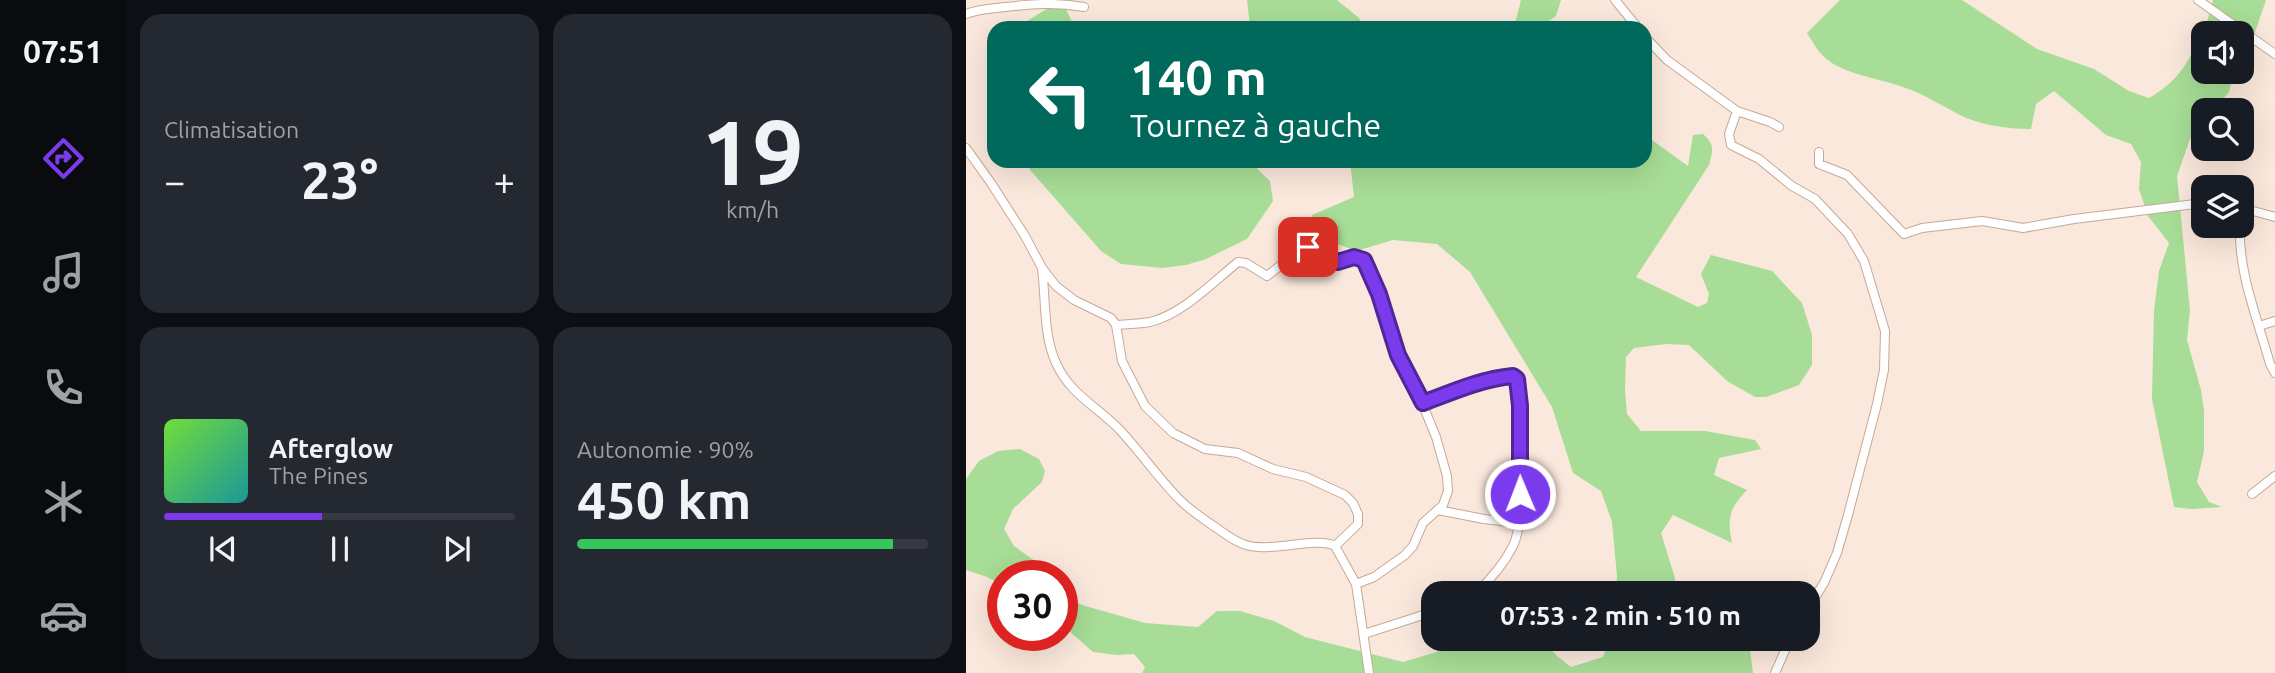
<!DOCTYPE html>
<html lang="fr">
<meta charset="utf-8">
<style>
body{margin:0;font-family:Ubuntu,sans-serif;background:#242831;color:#f1f3f6;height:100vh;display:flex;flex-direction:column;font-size:26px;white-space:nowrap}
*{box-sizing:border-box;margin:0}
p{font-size:23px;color:#9ea1a6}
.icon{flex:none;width:38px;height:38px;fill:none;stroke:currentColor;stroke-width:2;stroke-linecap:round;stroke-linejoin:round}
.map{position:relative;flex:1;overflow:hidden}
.panel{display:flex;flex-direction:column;gap:14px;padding:14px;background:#0d0f14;width:840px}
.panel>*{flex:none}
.hud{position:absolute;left:21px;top:21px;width:665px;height:147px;border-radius:21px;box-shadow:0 7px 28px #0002;background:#00695c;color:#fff;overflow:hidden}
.controls{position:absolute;left:1225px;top:21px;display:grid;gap:14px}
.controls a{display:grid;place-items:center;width:63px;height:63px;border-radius:14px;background:#171b24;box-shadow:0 7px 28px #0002;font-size:35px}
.speed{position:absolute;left:21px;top:560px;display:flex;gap:14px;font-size:35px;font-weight:700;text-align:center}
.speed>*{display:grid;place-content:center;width:91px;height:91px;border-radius:50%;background:#171b24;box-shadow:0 7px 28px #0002;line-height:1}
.speed .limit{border:10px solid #d22;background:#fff;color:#111}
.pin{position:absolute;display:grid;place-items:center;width:60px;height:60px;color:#fff;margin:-30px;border-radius:14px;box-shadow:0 4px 10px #0006}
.me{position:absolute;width:77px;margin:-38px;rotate:359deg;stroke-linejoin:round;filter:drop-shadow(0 0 5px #0008)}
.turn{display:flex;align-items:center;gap:24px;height:147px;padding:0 28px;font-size:32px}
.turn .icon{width:91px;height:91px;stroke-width:2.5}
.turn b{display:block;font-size:49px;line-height:60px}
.big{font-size:52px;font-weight:700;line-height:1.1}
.panel .widget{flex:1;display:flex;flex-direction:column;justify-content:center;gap:10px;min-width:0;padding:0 24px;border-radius:21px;background:#242831}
.panel .dial{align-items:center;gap:0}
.dial b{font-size:91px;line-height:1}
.song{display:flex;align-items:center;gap:21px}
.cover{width:84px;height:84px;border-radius:10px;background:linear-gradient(135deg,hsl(100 70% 55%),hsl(180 70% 35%))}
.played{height:7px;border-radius:4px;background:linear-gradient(90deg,#7c3aed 45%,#363941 45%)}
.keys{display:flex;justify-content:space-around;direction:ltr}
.heat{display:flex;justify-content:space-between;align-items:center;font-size:38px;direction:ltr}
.charge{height:10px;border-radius:5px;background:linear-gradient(90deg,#34c759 90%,#363941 0)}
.panel .tiles{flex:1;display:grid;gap:14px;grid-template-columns:repeat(2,1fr)}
.trip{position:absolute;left:455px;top:581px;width:399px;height:70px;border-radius:21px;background:#171b24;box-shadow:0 7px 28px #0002;font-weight:700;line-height:70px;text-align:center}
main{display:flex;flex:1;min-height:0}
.tab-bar{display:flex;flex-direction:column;width:126px;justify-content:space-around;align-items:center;background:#090b0e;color:#9ea1a6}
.tab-bar .icon{width:49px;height:49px}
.tab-bar .current{color:#7c3aed}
.tab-bar b{font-size:32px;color:#f1f3f6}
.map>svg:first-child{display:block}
.green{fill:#a7dd96}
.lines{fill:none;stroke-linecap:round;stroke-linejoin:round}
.minor-casing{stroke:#c6a996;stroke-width:10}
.minor{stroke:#fff;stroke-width:8}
.route-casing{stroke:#51269a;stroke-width:18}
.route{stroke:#7c3aed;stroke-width:12}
</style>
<main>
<nav class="tab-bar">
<b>07:51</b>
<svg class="icon current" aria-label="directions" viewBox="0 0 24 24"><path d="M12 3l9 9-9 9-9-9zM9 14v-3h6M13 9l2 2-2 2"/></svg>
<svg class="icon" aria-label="music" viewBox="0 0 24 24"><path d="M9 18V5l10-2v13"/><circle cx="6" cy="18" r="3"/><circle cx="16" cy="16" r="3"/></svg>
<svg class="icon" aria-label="phone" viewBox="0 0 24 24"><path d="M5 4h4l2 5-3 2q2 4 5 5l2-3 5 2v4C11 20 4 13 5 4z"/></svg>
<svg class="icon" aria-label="climate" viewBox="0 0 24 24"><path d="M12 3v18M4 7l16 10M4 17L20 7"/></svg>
<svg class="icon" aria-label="car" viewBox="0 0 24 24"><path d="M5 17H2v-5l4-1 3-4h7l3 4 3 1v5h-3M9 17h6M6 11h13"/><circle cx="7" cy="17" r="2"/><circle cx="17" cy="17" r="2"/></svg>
</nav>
<section class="panel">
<div class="tiles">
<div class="widget"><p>Climatisation</p>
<div class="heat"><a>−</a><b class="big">23°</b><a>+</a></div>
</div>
<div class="widget dial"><b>19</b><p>km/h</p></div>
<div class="widget">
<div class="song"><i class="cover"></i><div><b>Afterglow</b><p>The Pines</p></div></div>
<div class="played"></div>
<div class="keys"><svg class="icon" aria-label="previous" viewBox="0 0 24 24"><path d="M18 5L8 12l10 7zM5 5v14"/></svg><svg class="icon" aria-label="pause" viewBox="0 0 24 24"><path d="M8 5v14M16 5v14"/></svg><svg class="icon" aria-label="next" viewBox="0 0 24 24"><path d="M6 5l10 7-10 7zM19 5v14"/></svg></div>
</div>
<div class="widget"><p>Autonomie · 90%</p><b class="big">450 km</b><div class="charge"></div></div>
</div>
</section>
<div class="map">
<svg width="1309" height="673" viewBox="0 0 1309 673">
<rect width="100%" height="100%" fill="#fbe8dc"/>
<path class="green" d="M281 0H371L393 18 397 28H282L284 25Z
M555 0H595L590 16 573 28H548Z
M874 0H996L1071 49 1128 69 1163 91 1183 98C1214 80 1220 64 1237 34V72H1268L1263 92 1248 110H1237V123L1224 139 1211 176 1224 310 1221 340 1235 390 1238 411V451L1231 482 1243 502 1256 507 1225 509 1208 507 1186 399 1188 311 1193 271 1203 243 1182 216 1173 189 1175 162 1165 144 1140 135 1088 91 1070 104 1065 129C1040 129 1012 125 990 113 973 104 956 93 937 87 915 79 890 76 869 65 855 57 849 46 841 33Z
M1247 0H1300L1287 38 1276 49V33H1238Z
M90 3H97L109 28H50Z
M737 134C749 145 747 150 743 165L670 277 732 307 741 303 743 294 735 274 745 255 806 271 836 303 846 335V365L833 385 800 397H789L761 381 723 345 700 344 668 348 660 357 659 389 661 414 675 431H739L789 440 795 449 753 458 748 475 781 490C763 509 761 518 766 543L707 515 695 533 709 578 708 593H650L651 576 646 522 635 491 607 473 586 407 504 272 471 244 427 240 390 251 348 235 346 215 388 197 384 161H679V135L722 166 727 135Z
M59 161H283L304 181 307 201 281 239 240 259 220 265 196 268 155 264 135 251 65 171Z
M54 449 73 459 79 471 76 482 47 509 38 529 48 546 90 576H37V585L21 577 0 570V479L13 461 32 451Z
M96 582 107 600 116 605 179 623 232 627 251 611H274L308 621 339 637 437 662 514 639H575L591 656 605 667 637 657 644 639H725C752 656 763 629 783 642L787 673H176L179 667 168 654 151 655 127 652 102 630 96 622Z"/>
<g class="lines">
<defs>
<path id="minor" d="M649 0 672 28
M1232 0 1309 54
M0 14C13 9 25 9 39 7 66 4 90 2 118 7
M679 37 701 60 771 111 804 122 813 127
M771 111 763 134 765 145 793 159 826 186 849 199 882 234 898 261 919 331 918 370 911 404 882 515 871 553 858 583 842 608
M0 148 25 183 59 236 76 268 90 286 108 300 145 318 150 325 156 361 179 406 207 433 239 449 272 453 307 469 340 477 379 495 387 503 392 514V524L369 546 390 584 403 673
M853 152V164L881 175 938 234 956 228 1016 221 1057 228 1108 219 1237 203
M1276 208 1309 217
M1274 226C1272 273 1292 320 1304 364L1309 373
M76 269C80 299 77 335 90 363 103 393 130 406 152 428 174 451 192 478 214 500 225 511 239 520 252 529 261 535 269 542 280 545 304 553 351 536 369 546
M150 325C161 324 173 324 184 322 217 314 247 282 272 262L280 263 301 276 337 248 342 247 372 262 388 257 398 260 413 294 432 355 456 403 470 437 481 476 482 491 477 505 457 523 447 546 439 555 408 577 390 584
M1293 326 1309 321
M456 403C486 392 515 379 547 376L553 384C554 406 553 427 553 449 553 475 558 524 547 546 538 564 524 580 510 593
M1286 494 1309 476
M472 510 518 519 552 523
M398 634 454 616 467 614
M809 673 824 639"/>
</defs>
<use href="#minor" class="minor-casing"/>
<use href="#minor" class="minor"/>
</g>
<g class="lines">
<defs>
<path id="route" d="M342 247 372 262 388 257 398 260 413 294 432 355 457 403C486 392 515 379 547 376L551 379 554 406V494"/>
</defs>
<use href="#route" class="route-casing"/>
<use href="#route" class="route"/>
</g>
</svg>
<div class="controls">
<a><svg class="icon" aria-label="sound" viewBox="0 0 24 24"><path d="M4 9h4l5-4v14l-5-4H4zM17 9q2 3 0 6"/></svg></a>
<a><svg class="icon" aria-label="search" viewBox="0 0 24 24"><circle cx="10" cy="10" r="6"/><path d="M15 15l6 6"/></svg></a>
<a><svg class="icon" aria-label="layers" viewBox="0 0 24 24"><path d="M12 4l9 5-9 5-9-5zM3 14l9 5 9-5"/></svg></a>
</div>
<div class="speed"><div class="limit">30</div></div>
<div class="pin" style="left:342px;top:247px;background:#d93025"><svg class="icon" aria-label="arrive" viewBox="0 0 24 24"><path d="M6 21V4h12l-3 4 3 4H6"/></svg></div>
<svg class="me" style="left:554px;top:494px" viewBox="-20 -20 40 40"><circle r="17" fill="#7c3aed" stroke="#fff" stroke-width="3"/><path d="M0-11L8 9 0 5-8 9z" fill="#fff"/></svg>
<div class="trip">07:53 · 2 min · 510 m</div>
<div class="hud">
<div class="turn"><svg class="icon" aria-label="left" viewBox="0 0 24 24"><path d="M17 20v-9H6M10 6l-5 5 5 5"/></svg><div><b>140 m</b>Tournez à gauche</div></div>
</div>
</div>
</main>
